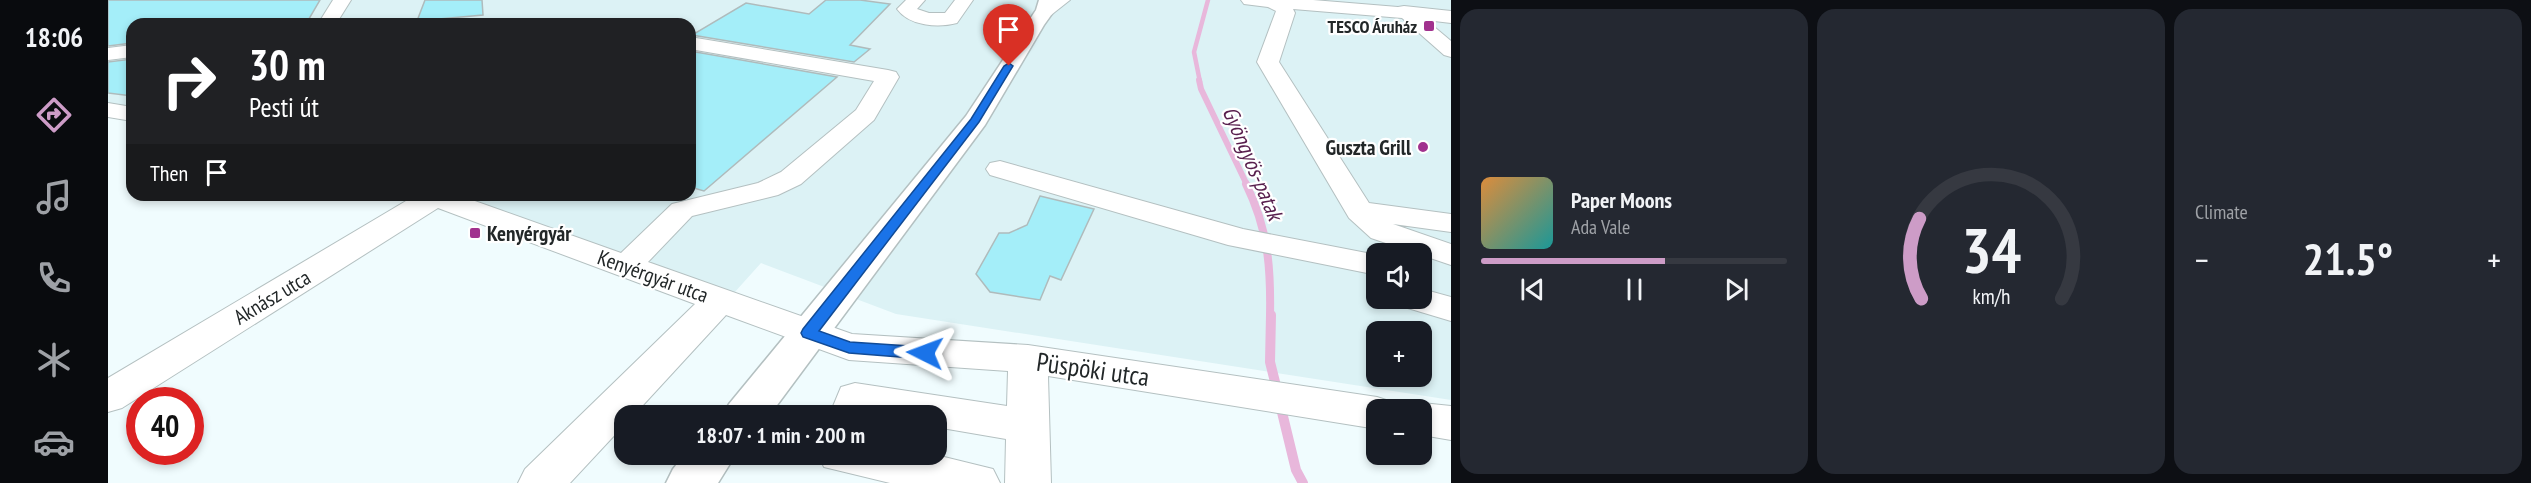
<!DOCTYPE html>
<meta charset="utf-8">
<style>
body{margin:0;font-family:"PT Sans Narrow",sans-serif;background:#242831;color:#f1f3f6;height:100vh;display:flex;flex-direction:column;font-size:22px;white-space:nowrap}
*{box-sizing:border-box;margin:0}
p{font-size:20px;color:#9ea1a6}
.icon{flex:none;width:33px;height:33px;fill:none;stroke:currentColor;stroke-width:2;stroke-linecap:round;stroke-linejoin:round}
.map{position:relative;flex:1;overflow:hidden}
.side{display:flex;flex-direction:column;gap:9px;padding:9px;background:#0d0f14;width:1080px}
.side>*{flex:none}
.banner{position:absolute;left:18px;top:18px;width:570px;height:183px;border-radius:18px;box-shadow:0 3px 9px #0003;background:#202124;color:#fff;overflow:hidden}
.controls{position:absolute;left:1258px;top:243px;display:grid;gap:12px}
.controls a{display:grid;place-items:center;width:66px;height:66px;border-radius:12px;background:#171b24;box-shadow:0 3px 9px #0003;font-size:30px}
.speed{position:absolute;left:18px;top:387px;display:flex;gap:12px;font-size:30px;font-weight:700;text-align:center}
.speed>*{display:grid;place-content:center;width:78px;height:78px;border-radius:50%;background:#171b24;box-shadow:0 3px 9px #0003;line-height:1}
.speed .limit{border:9px solid #d22;background:#fff;color:#111}
.pin{position:absolute;display:grid;place-items:center;width:51px;height:51px;color:#fff;margin:-62px -26px;border-radius:50% 50% 50% 0;rotate:-45deg;box-shadow:0 0 6px #0007}
.pin .icon{rotate:45deg}
.me{position:absolute;width:66px;margin:-33px;rotate:273deg;stroke-linejoin:round;filter:drop-shadow(0 0 4px #0008)}
.turn{display:flex;align-items:center;gap:21px;height:126px;padding:0 24px;font-size:27px}
.turn .icon{width:78px;height:78px;stroke-width:2.5}
.turn b{display:block;font-size:42px;line-height:51px}
.then{display:flex;align-items:center;height:57px;padding:0 24px;background:#0003;gap:12px;font-size:22px}
.big{font-size:45px;font-weight:700;line-height:1.1}
.side .tile{flex:1;display:flex;flex-direction:column;justify-content:center;gap:9px;min-width:0;padding:0 21px;border-radius:18px;background:#242831}
.side .dial{align-items:center;gap:0}
.dial svg{height:156px;overflow:visible;fill:none;stroke:#363941;stroke-width:7;stroke-linecap:round;text-anchor:middle}
.dial text{fill:#f1f3f6;stroke:none}
.song{display:flex;align-items:center;gap:18px}
.cover{width:72px;height:72px;border-radius:9px;background:linear-gradient(135deg,hsl(30 70% 55%),hsl(180 70% 35%))}
.played{height:6px;border-radius:3px;background:linear-gradient(90deg,#cd9cc7 60%,#363941 60%)}
.keys{display:flex;justify-content:space-around;direction:ltr}
.heat{display:flex;justify-content:space-between;align-items:center;font-size:33px;direction:ltr}
.side .tiles{flex:1;display:grid;gap:9px;grid-template-columns:repeat(3,1fr)}
.trip{position:absolute;left:506px;top:405px;width:333px;height:60px;border-radius:18px;background:#171b24;box-shadow:0 3px 9px #0003;font-weight:700;line-height:60px;text-align:center}
main{display:flex;flex:1;min-height:0}
.tabs{display:flex;flex-direction:column;width:108px;justify-content:space-around;align-items:center;background:#090b0e;color:#9ea1a6}
.tabs .icon{width:42px;height:42px}
.tabs .on{color:#cd9cc7}
.tabs b{font-size:27px;color:#f1f3f6}
.map>svg:first-child{display:block}
.built{fill:#dcf2f5;fill-rule:evenodd}
.lines{fill:none;stroke-linecap:round;stroke-linejoin:round}
.stream-far3{stroke:#e8b7db;stroke-width:4.5}
.stream-far2{stroke:#e8b7db;stroke-width:6}
.stream-far1{stroke:#e8b7db;stroke-width:8}
.stream{stroke:#e8b7db;stroke-width:10}
.building{fill:#a4eef9;stroke:#afbbbc;stroke-width:1.5}
.minor-casing{stroke:#b4c0c1;stroke-width:2}
.major-casing{stroke:#b4c0c1;stroke-width:3}
.minor{fill:#fff;fill-rule:evenodd}
.major{fill:#fff;fill-rule:evenodd}
.route{fill:#1a73e8;stroke:#114b97;stroke-width:1.5}
.poi-dot{fill:#a1318e;stroke:#fff;stroke-width:2}
.labels{text-anchor:middle;dominant-baseline:central;stroke-width:4.5;stroke-linejoin:round;paint-order:stroke}
.far-poi-label{font-size:18px;font-weight:bold;fill:#222728;stroke:#fff;text-anchor:end}
.poi-label{font-size:21px;font-weight:bold;fill:#222728;stroke:#fff;text-anchor:end}
.street-label{font-size:21px;fill:#222728;stroke:#fff}
.water-label{font-size:22px;font-style:italic;fill:#571e4d;stroke:#fff}
.near-street-label{font-size:26px;fill:#222728;stroke:#fff}
</style>
<main>
<nav class="tabs">
<b>18:06</b>
<svg class="icon on" aria-label="directions" viewBox="0 0 24 24"><path d="M12 3l9 9-9 9-9-9zM9 14v-3h6M13 9l2 2-2 2"/></svg>
<svg class="icon" aria-label="music" viewBox="0 0 24 24"><path d="M9 18V5l10-2v13"/><circle cx="6" cy="18" r="3"/><circle cx="16" cy="16" r="3"/></svg>
<svg class="icon" aria-label="phone" viewBox="0 0 24 24"><path d="M5 4h4l2 5-3 2q2 4 5 5l2-3 5 2v4C11 20 4 13 5 4z"/></svg>
<svg class="icon" aria-label="climate" viewBox="0 0 24 24"><path d="M12 3v18M4 7l16 10M4 17L20 7"/></svg>
<svg class="icon" aria-label="car" viewBox="0 0 24 24"><path d="M5 17H2v-5l4-1 3-4h7l3 4 3 1v5h-3M9 17h6M6 11h13"/><circle cx="7" cy="17" r="2"/><circle cx="17" cy="17" r="2"/></svg>
</nav>
<div class="map">
<svg width="1343" height="483" viewBox="0 0 1343 483">
<rect width="100%" height="100%" fill="#f0fcfe"/>
<path class="built" d="M0 0H1343V400L788 314 653 263 617 303 322 195H582V24H24V114L0 110ZM1269 254H1314V298H1269ZM1269 332H1314V376H1269Z"/>
<g class="lines">
<path class="stream-far3" d="M1092 82 1086 52 1100 0"/>
<path class="stream-far2" d="M1091 80 1093 89 1139 185"/>
<path class="stream-far1" d="M1138 184C1160 229 1163 267 1162 316"/>
<path class="stream" d="M1163 315 1162 362 1169 390
M1172 404 1188 470 1195 483"/>
</g>
<path class="building" d="M0 0H212L198 24H24V43L0 46Z
M317 0H374L375 15 309 21Z
M718 0H752L782 4 742 45 762 49 746 62 584 35 638 3 701 14Z
M582 51 729 77 596 191 582 187Z
M24 59V96L0 93V62Z
M932 196 986 209 953 280 942 276 932 300 882 292 868 274 891 233H901L919 225Z"/>
<g class="lines">
<defs>
<path id="minor" d="M225 0H243L228 24H210Z
M798 0H817L809 9 821 13H837L847 0H865L849 23C830 28 801 26 789 9Z
M941 0H962L943 15H931L928 11Z
M1133 0H1205L1290 7 1296 6 1343 11V23L1318 20 1343 41V57L1336 55 1294 18 1185 9 1187 13 1171 62 1261 203 1343 214V232L1285 224 1343 244V265L1263 238 1241 218 1149 62 1168 11 1160 7 1136 4Z
M582 37 780 70 788 72 791 77 766 120 693 184 670 195 584 216 540 262 744 334 920 345 1269 397 1284 402 1288 410H1269V429L940 376 943 483H897L898 439 828 427V416H721L733 387 747 383 899 406 900 371 741 360 618 315 525 416H516V425L462 483H410L417 469 587 304 330 208 14 408 0 412V378L308 195H350L513 253 564 204 650 183 673 172 748 110 766 81 582 49Z
M24 45V57L0 60V48Z
M0 103 24 107V121L0 117Z
M892 161 1135 229 1269 255V275L1120 245 882 175 878 169 882 163Z
M1314 289 1343 297V321L1293 306 1288 298H1314Z
M1314 403 1343 406V440L1314 435V410H1298Z
M710 454H824L885 469 892 483H782L716 467Z"/>
<path id="major" d="M931 0H949L946 11 936 25 877 125 661 416H614L621 404 858 116 928 10Z
M577 454H628L610 483H558L565 469Z"/>
</defs>
<use href="#minor" class="minor-casing"/>
<use href="#major" class="major-casing"/>
<use href="#minor" class="minor"/>
<use href="#major" class="major"/>
</g>
<path class="route" d="M901 63 905 66 871 122 711 331 742 342 817 347 823 349 825 353 823 357 817 359 741 353 695 337 693 333 695 329 863 119 896 66Z"/>
<g class="poi-dot">
<rect x="1315" y="20" width="12" height="12" rx="3"/>
<circle cx="1315" cy="147" r="6"/>
<rect x="361" y="227" width="12" height="12" rx="3"/>
</g>
<g class="labels">
<g class="far-poi-label">
<text x="1309" y="26">TESCO Áruház</text>
</g>
<g class="poi-label">
<text x="1303" y="147">Guszta Grill</text>
<text x="379" y="233" text-anchor="start">Kenyérgyár</text>
</g>
<g class="street-label">
<text transform="translate(545 276) rotate(20)">Kenyérgyár utca</text>
<text transform="translate(164 297) rotate(-31)">Aknász utca</text>
</g>
<g class="water-label">
<text transform="translate(1145 163) rotate(67)">Gyöngyös-patak</text>
</g>
<g class="near-street-label">
<text transform="translate(985 369) rotate(8)">Püspöki utca</text>
</g>
</g>
</svg>
<div class="controls">
<a><svg class="icon" aria-label="sound" viewBox="0 0 24 24"><path d="M4 9h4l5-4v14l-5-4H4zM17 9q2 3 0 6"/></svg></a>
<a>+</a>
<a>−</a>
</div>
<div class="speed"><div class="limit">40</div></div>
<div class="pin" style="left:901px;top:66px;background:#d93025"><svg class="icon" aria-label="arrive" viewBox="0 0 24 24"><path d="M6 21V4h12l-3 4 3 4H6"/></svg></div>
<svg class="me" style="left:817px;top:353px" viewBox="-20 -20 40 40"><path d="M0-17L14 15 0 8-14 15z" fill="#1a73e8" stroke="#fff" stroke-width="4"/></svg>
<div class="trip">18:07 · 1 min · 200 m</div>
<div class="banner">
<div class="turn"><svg class="icon" aria-label="right" viewBox="0 0 24 24"><path d="M7 20v-9h11M14 6l5 5-5 5"/></svg><div><b>30 m</b>Pesti út</div></div>
<div class="then">Then<svg class="icon" aria-label="arrive" viewBox="0 0 24 24"><path d="M6 21V4h12l-3 4 3 4H6"/></svg></div>
</div>
</div>
<section class="side">
<div class="tiles">
<div class="tile">
<div class="song"><i class="cover"></i><div><b>Paper Moons</b><p>Ada Vale</p></div></div>
<div class="played"></div>
<div class="keys"><svg class="icon" aria-label="previous" viewBox="0 0 24 24"><path d="M18 5L8 12l10 7zM5 5v14"/></svg><svg class="icon" aria-label="pause" viewBox="0 0 24 24"><path d="M8 5v14M16 5v14"/></svg><svg class="icon" aria-label="next" viewBox="0 0 24 24"><path d="M6 5l10 7-10 7zM19 5v14"/></svg></div>
</div>
<div class="tile dial"><svg viewBox="0 0 100 80">
<path d="M14 69A42 42 0 1 1 86 69"/>
<path d="M14 69A42 42 0 0 1 13 28" stroke="#cd9cc7"/>
<text x="50" y="56" font-size="32" font-weight="700">34</text>
<text x="50" y="72" font-size="11">km/h</text>
</svg></div>
<div class="tile"><p>Climate</p>
<div class="heat"><a>−</a><b class="big">21.5°</b><a>+</a></div>
</div>
</div>
</section>
</main>
